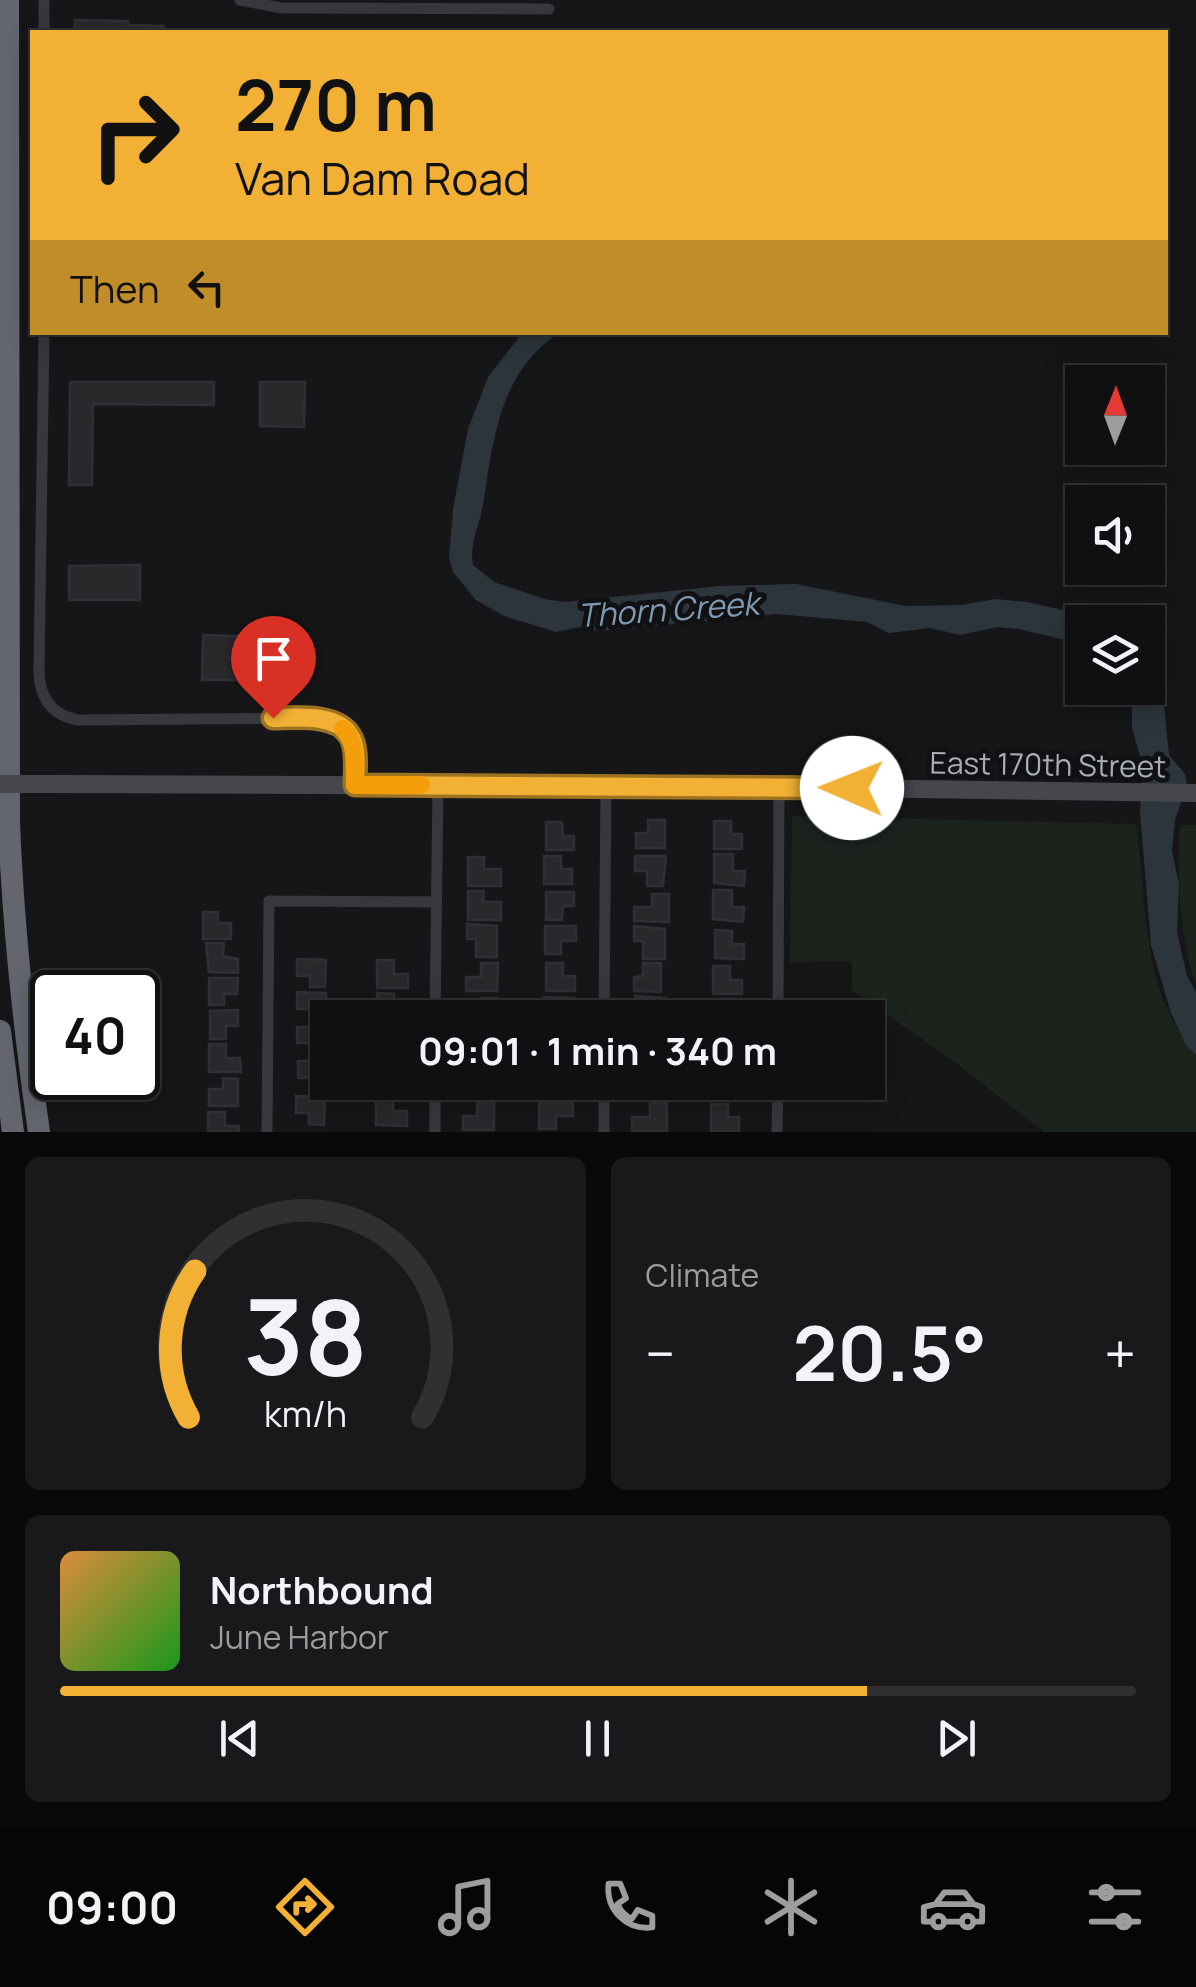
<!DOCTYPE html>
<meta charset="utf-8">
<style>
body{margin:0;font-family:Manrope,sans-serif;background:#19191b;color:#f1f3f6;height:100vh;display:flex;flex-direction:column;font-size:38px;white-space:nowrap}
*{box-sizing:border-box;margin:0}
p{font-size:32px;color:#9c9d9f}
.icon{flex:none;width:55px;height:55px;fill:none;stroke:currentColor;stroke-width:2;stroke-linecap:round;stroke-linejoin:round}
.map{position:relative;height:1132px;overflow:hidden}
.panel{display:flex;flex-direction:column;gap:25px;padding:25px;background:#09090a;flex:1}
.panel>*{flex:none}
.banner{position:absolute;left:30px;top:30px;width:1138px;height:305px;border-radius:0px;box-shadow:0 5px 25px #0003,0 0 0 2px #303032;background:#f2b134;color:#111;overflow:hidden}
.needle{width:65px;rotate:1deg}
.buttons{position:absolute;left:1065px;top:365px;display:grid;gap:20px}
.buttons a{display:grid;place-items:center;width:100px;height:100px;border-radius:0px;background:#101012;box-shadow:0 5px 25px #0003,0 0 0 2px #303032;font-size:50px}
.speed{position:absolute;left:30px;top:970px;display:flex;gap:20px;font-size:50px;font-weight:700;text-align:center}
.speed>*{display:grid;place-content:center;width:130px;height:130px;border-radius:50%;background:#101012;box-shadow:0 5px 25px #0003,0 0 0 2px #303032;line-height:1}
.speed .limit{border:5px solid #111;border-radius:15px;background:#fff;color:#111}
.pin{position:absolute;display:grid;place-items:center;width:85px;height:85px;color:#fff;margin:-102px -42px;border-radius:50% 50% 50% 0;rotate:-45deg;box-shadow:0 0 10px #0007}
.pin .icon{rotate:45deg}
.me{position:absolute;width:110px;margin:-55px;rotate:271deg;stroke-linejoin:round;filter:drop-shadow(0 0 8px #0008)}
.turn{display:flex;align-items:center;gap:35px;height:210px;padding:0 40px;font-size:45px}
.turn .icon{width:130px;height:130px;stroke-width:2.5}
.turn b{display:block;font-size:70px;line-height:85px}
.then{display:flex;align-items:center;height:95px;padding:0 40px;background:#0003;gap:20px;font-size:38px}
.big{font-size:75px;font-weight:700;line-height:1.1}
.panel .card{flex:1;display:flex;flex-direction:column;justify-content:center;gap:15px;min-width:0;padding:0 35px;border-radius:15px;background:#19191b}
.panel .dial{align-items:center;gap:0}
.dial svg{height:260px;overflow:visible;fill:none;stroke:#303032;stroke-width:7;stroke-linecap:round;text-anchor:middle}
.dial text{fill:#f1f3f6;stroke:none}
.song{display:flex;align-items:center;gap:30px}
.cover{width:120px;height:120px;border-radius:15px;background:linear-gradient(135deg,hsl(30 70% 55%),hsl(120 70% 35%))}
.played{height:10px;border-radius:5px;background:linear-gradient(90deg,#f2b134 75%,#303032 75%)}
.keys{display:flex;justify-content:space-around;direction:ltr}
.heat{display:flex;justify-content:space-between;align-items:center;font-size:55px;direction:ltr}
.panel .tiles{flex:1;display:grid;gap:25px;grid-template-columns:1fr 1fr}
.card:last-child{grid-column:span 2}
.trip{position:absolute;left:310px;top:1000px;width:575px;height:100px;border-radius:0px;background:#101012;box-shadow:0 5px 25px #0003,0 0 0 2px #303032;font-weight:700;line-height:100px;text-align:center}
.tab-bar{display:flex;height:160px;justify-content:space-around;align-items:center;background:#060607;color:#9c9d9f}
.tab-bar .icon{width:70px;height:70px}
.tab-bar .active{color:#f2b134}
.tab-bar b{font-size:45px;color:#f1f3f6}
.map>svg:first-child{display:block}
.green{fill:#1c231d}
.water{fill:#2c353c}
.building{fill:#29292c;stroke:#303034;stroke-width:2.5}
.lines{fill:none;stroke-linecap:round;stroke-linejoin:round}
.street{stroke:#37383d;stroke-width:11}
.secondary{stroke:#45474d;stroke-width:18}
.highway{stroke:#63666e;stroke-width:22}
.secondary-bridge{stroke:#45474d;stroke-width:18}
.route-casing{stroke:#9d7322;stroke-width:25}
.route{stroke:#f2b134;stroke-width:18}
.slow{stroke:#f59e0b;stroke-width:18}
.labels{text-anchor:middle;dominant-baseline:central;stroke-width:10;stroke-linejoin:round;paint-order:stroke}
.street-label{font-size:30px;fill:#a8adb8;stroke:#111113}
.water-label{font-size:32px;font-style:italic;fill:#7f9bb3;stroke:#111113}
</style>
<div class="map">
<svg width="1196" height="1132" viewBox="0 0 1196 1132">
<rect width="100%" height="100%" fill="#161618"/>
<path class="green" d="M792 816 1136 824C1147 900 1140 993 1196 1053V1132H1044L956 1063 852 990V961L790 962Z
M1180 825H1196V983C1179 941 1177 871 1180 825Z"/>
<path class="water" d="M523 332 559 333C499 372 493 441 483 505 479 527 469 543 473 565L494 582 544 599 565 602 720 586 796 584 906 606 962 605 995 599 1027 602 1090 616 1106 622H1082V644L1019 629 997 627 960 635 930 628 889 633 867 622 777 614 599 631 579 627 556 632 504 616 476 600 453 572 449 558 453 509 468 429 488 377Z
M1148 680 1164 706 1169 755 1185 774 1187 784 1175 820 1172 851 1179 884 1177 932 1187 976 1196 992V1055L1186 1045 1171 1013 1151 945 1140 812 1143 766 1132 728V706L1122 688H1148Z"/>
<path class="building" d="M75 20 128 21V25L164 26V32H74Z
M70 382H214V405L93 404 92 485H69Z
M260 382H305L304 427 260 426Z
M140 565V600H69V566Z
M203 635 241 636V680H202Z
M648 820H665V848H636V833H648Z
M714 821H731V834H742V849H714Z
M546 822H562L563 836H574V850H546Z
M714 854H733V871H745L744 886 714 883Z
M544 856H561V869H572V884H544Z
M635 856H666L663 886H647V871H635Z
M468 857H484V869H501V886H468Z
M713 890H732V907H744L743 922 713 919Z
M468 891H484L483 902H501V920H468Z
M546 892H574V906H563L562 920H546Z
M652 894H669V922L634 921V907H652Z
M203 912H218V923H231V939H203Z
M467 924 497 926V957H476V939H467Z
M545 926H576V941H561V954H545Z
M634 926 665 929V959H643V941H634Z
M715 930 732 931V944H744V959L715 958Z
M206 943H224L223 956 238 959V973L209 972Z
M297 959 326 960 325 987H310V976H297Z
M377 960H394V974H408V988H377Z
M481 963H498L497 991H466V977H481Z
M546 963H563V976H575V991H546Z
M643 963H661V992L634 991V977L643 976Z
M713 966H730V980H742V994H713Z
M209 978H238L237 994H224V1005H209Z
M297 992 326 993V1021H310V1009H297Z
M377 993 394 994V1007H408V1018H377Z
M635 996 665 998V1018H644V1011H635Z
M544 997 575 998V1012H561L560 1018H544Z
M481 998H497V1018H466V1011H480Z
M711 999H742V1014L711 1018Z
M238 1010V1026H226V1039H210V1011Z
M297 1027H326V1055H310V1043H297Z
M209 1044H226V1058H240L241 1072H209Z
M298 1061H327L326 1089H311V1078H298Z
M223 1078 238 1079V1106H209V1089H223Z
M374 1082H405V1092H374Z
M465 1082H500L499 1097 464 1096Z
M548 1082H575V1097H548Z
M642 1082H663V1100H642Z
M711 1082 740 1084V1098H711Z
M296 1096 325 1097 324 1125 309 1124V1113H296Z
M376 1097 393 1098V1111H407V1126L376 1125Z
M477 1102H494V1130H463V1116H477Z
M539 1102H573V1116H556V1129H539Z
M650 1103H667V1131H632V1117H650Z
M711 1104H728V1117H739V1132H711Z
M208 1112H225V1126H239V1132H208Z"/>
<g class="lines">
<path class="street" d="M44 0V32
M240 0 281 8 549 9
M44 332 39 669C39 696 50 715 78 720L309 718C357 725 353 742 355 785
M435 1018 438 785
M604 1018 606 787
M778 1018 779 787
M267 1132 269 901 436 902
M435 1132V1082
M604 1132V1082
M777 1132 778 1082"/>
<path class="secondary" d="M62 784 779 787 1196 793"/>
<path class="highway" d="M8 0 9 822C13 926 24 1028 39 1132
M0 1031 13 1132"/>
<path class="secondary-bridge" d="M0 784H62"/>
</g>
<g class="lines">
<defs>
<path id="route" d="M273 718C295 718 337 713 350 736 358 748 355 771 355 785L852 788"/>
</defs>
<use href="#route" class="route-casing"/>
<use href="#route" class="route"/>
<path class="slow" d="M343 729C358 743 354 765 355 785H421"/>
</g>
<g class="labels">
<g class="street-label">
<text transform="translate(1048 764) rotate(1)">East 170th Street</text>
</g>
<g class="water-label">
<text transform="translate(668 609) rotate(-4)">Thorn Creek</text>
</g>
</g>
</svg>
<div class="buttons">
<a><svg class="needle" viewBox="-14 -14 28 28"><path d="M0-13l5 13h-10z" fill="#e53935"/><path d="M0 13l5-13h-10z" fill="#9c9d9f"/></svg></a>
<a><svg class="icon" aria-label="sound" viewBox="0 0 24 24"><path d="M4 9h4l5-4v14l-5-4H4zM17 9q2 3 0 6"/></svg></a>
<a><svg class="icon" aria-label="layers" viewBox="0 0 24 24"><path d="M12 4l9 5-9 5-9-5zM3 14l9 5 9-5"/></svg></a>
</div>
<div class="speed"><div class="limit">40</div></div>
<div class="pin" style="left:273px;top:718px;background:#d93025"><svg class="icon" aria-label="arrive" viewBox="0 0 24 24"><path d="M6 21V4h12l-3 4 3 4H6"/></svg></div>
<svg class="me" style="left:852px;top:788px" viewBox="-20 -20 40 40"><circle r="19" fill="#fff"/><path d="M0-13L10 11 0 6-10 11z" fill="#f2b134"/></svg>
<div class="trip">09:01 · 1 min · 340 m</div>
<div class="banner">
<div class="turn"><svg class="icon" aria-label="right" viewBox="0 0 24 24"><path d="M7 20v-9h11M14 6l5 5-5 5"/></svg><div><b>270 m</b>Van Dam Road</div></div>
<div class="then">Then<svg class="icon" aria-label="left" viewBox="0 0 24 24"><path d="M17 20v-9H6M10 6l-5 5 5 5"/></svg></div>
</div>
</div>
<section class="panel">
<div class="tiles">
<div class="card dial"><svg viewBox="0 0 100 80">
<path d="M14 69A42 42 0 1 1 86 69"/>
<path d="M14 69A42 42 0 0 1 16 24" stroke="#f2b134"/>
<text x="50" y="56" font-size="32" font-weight="700">38</text>
<text x="50" y="72" font-size="11">km/h</text>
</svg></div>
<div class="card"><p>Climate</p>
<div class="heat"><a>−</a><b class="big">20.5°</b><a>+</a></div>
</div>
<div class="card">
<div class="song"><i class="cover"></i><div><b>Northbound</b><p>June Harbor</p></div></div>
<div class="played"></div>
<div class="keys"><svg class="icon" aria-label="previous" viewBox="0 0 24 24"><path d="M18 5L8 12l10 7zM5 5v14"/></svg><svg class="icon" aria-label="pause" viewBox="0 0 24 24"><path d="M8 5v14M16 5v14"/></svg><svg class="icon" aria-label="next" viewBox="0 0 24 24"><path d="M6 5l10 7-10 7zM19 5v14"/></svg></div>
</div>
</div>
</section>
<nav class="tab-bar">
<b>09:00</b>
<svg class="icon active" aria-label="directions" viewBox="0 0 24 24"><path d="M12 3l9 9-9 9-9-9zM9 14v-3h6M13 9l2 2-2 2"/></svg>
<svg class="icon" aria-label="music" viewBox="0 0 24 24"><path d="M9 18V5l10-2v13"/><circle cx="6" cy="18" r="3"/><circle cx="16" cy="16" r="3"/></svg>
<svg class="icon" aria-label="phone" viewBox="0 0 24 24"><path d="M5 4h4l2 5-3 2q2 4 5 5l2-3 5 2v4C11 20 4 13 5 4z"/></svg>
<svg class="icon" aria-label="climate" viewBox="0 0 24 24"><path d="M12 3v18M4 7l16 10M4 17L20 7"/></svg>
<svg class="icon" aria-label="car" viewBox="0 0 24 24"><path d="M5 17H2v-5l4-1 3-4h7l3 4 3 1v5h-3M9 17h6M6 11h13"/><circle cx="7" cy="17" r="2"/><circle cx="17" cy="17" r="2"/></svg>
<svg class="icon" aria-label="filters" viewBox="0 0 24 24"><path d="M4 7h16M4 17h16"/><circle cx="9" cy="7" r="2"/><circle cx="15" cy="17" r="2"/></svg>
</nav>
